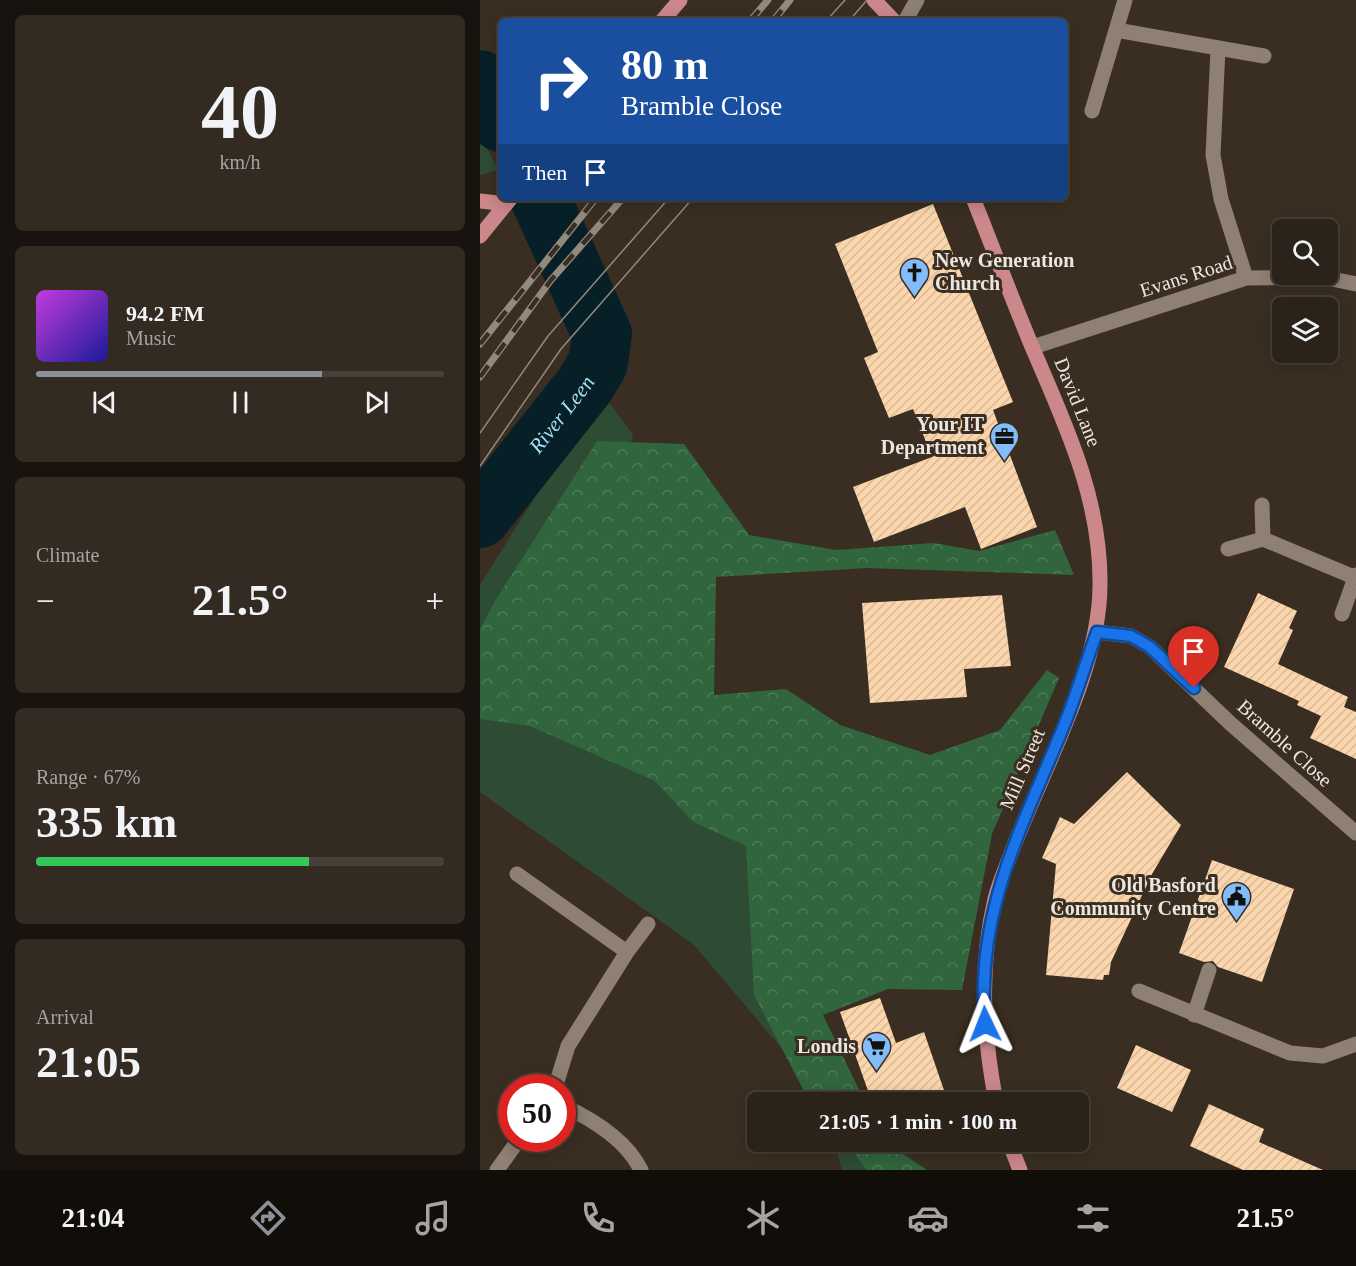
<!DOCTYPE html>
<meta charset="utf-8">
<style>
body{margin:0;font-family:Georgia,serif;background:#332a22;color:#f1f3f6;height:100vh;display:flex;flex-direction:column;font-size:22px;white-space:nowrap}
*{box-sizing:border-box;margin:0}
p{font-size:20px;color:#a6a4a2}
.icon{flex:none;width:33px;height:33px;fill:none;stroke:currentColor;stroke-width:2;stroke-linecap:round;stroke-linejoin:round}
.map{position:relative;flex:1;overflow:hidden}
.drawer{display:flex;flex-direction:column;gap:15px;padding:15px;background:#18130e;width:480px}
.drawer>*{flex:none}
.banner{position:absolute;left:18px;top:18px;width:570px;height:183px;border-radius:9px;box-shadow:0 3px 15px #0003,0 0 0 2px #473f38;background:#1a4fa0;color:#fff;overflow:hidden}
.controls{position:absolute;left:792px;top:219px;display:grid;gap:12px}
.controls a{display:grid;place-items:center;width:66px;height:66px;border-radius:9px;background:#2b2219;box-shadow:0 3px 15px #0003,0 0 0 2px #473f38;font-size:30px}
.speed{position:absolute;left:18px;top:1074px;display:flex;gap:12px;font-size:30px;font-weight:700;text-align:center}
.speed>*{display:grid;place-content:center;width:78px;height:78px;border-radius:50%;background:#2b2219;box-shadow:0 3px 15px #0003,0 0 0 2px #473f38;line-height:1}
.speed .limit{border:9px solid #d22;background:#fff;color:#111}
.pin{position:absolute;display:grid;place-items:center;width:51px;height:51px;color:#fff;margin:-62px -26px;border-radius:50% 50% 50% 0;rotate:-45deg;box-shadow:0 0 6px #0007}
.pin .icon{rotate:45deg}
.me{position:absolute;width:66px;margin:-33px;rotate:358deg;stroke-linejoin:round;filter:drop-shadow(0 0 4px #0008)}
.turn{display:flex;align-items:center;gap:21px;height:126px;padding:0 24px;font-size:27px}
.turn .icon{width:78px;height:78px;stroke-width:2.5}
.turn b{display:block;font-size:42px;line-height:51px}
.then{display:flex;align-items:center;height:57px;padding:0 24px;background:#0003;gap:12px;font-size:22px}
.big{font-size:45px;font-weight:700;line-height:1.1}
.drawer .tile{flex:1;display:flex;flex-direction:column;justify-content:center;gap:9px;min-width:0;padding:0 21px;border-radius:9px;background:#332a22}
.drawer .dial{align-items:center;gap:0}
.dial b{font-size:78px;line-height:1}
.song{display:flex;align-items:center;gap:18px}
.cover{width:72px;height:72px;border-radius:9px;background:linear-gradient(135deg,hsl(290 70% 55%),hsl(240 70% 35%))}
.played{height:6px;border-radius:3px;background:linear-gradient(90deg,#8c9099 70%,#473f38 70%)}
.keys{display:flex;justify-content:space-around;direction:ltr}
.heat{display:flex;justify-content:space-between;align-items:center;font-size:33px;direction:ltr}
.charge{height:9px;border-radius:4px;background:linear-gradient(90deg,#34c759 67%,#473f38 0)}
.trip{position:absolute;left:267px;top:1092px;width:342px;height:60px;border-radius:9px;background:#2b2219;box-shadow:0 3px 15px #0003,0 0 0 2px #473f38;font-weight:700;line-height:60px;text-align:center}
.tabs{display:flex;height:96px;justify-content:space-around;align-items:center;background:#110e0a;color:#a6a4a2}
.tabs .icon{width:42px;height:42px}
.tabs .on{color:#8c9099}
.tabs b{font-size:27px;color:#f1f3f6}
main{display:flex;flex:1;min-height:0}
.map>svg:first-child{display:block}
.green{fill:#2e4b34}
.forest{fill:url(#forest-crowns)}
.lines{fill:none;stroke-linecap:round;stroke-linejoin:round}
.river{stroke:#072028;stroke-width:60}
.building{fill:url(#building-hatch)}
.minor{stroke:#8e8072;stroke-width:15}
.major{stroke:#cb8789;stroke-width:15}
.tram{stroke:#92897f;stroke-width:1.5}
.rail-casing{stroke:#92897f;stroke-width:7}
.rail{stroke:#392e21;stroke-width:4.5;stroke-dasharray:14;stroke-linecap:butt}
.route-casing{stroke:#114b97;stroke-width:15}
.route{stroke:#1a73e8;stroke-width:10}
.labels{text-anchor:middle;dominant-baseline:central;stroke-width:6;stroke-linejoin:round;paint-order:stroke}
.poi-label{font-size:20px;font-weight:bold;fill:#ede6de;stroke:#392e21;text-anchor:end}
.street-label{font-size:20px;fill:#ede6de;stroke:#392e21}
.water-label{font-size:21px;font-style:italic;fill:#a3e1f7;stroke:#392e21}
</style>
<main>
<section class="drawer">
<div class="tile dial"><b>40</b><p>km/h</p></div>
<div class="tile">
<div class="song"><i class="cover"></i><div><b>94.2 FM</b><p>Music</p></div></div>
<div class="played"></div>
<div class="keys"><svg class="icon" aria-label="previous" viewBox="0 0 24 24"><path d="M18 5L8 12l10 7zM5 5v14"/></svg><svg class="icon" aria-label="pause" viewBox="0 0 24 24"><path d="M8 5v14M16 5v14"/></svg><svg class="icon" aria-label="next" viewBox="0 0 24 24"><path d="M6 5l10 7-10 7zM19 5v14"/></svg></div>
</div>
<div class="tile"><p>Climate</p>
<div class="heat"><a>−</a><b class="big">21.5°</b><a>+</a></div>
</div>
<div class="tile"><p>Range · 67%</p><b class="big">335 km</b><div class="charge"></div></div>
<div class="tile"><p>Arrival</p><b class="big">21:05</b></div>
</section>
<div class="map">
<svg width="876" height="1170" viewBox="0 0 876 1170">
<defs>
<pattern id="forest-crowns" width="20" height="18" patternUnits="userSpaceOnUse" patternTransform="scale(1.5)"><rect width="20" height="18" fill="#30653d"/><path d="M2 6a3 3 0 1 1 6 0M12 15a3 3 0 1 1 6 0" fill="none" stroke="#4e7b59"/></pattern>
<pattern id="building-hatch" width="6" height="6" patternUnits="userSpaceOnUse" patternTransform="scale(1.5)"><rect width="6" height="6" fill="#fbd6ac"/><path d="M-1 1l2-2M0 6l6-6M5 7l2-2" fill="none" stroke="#d7b997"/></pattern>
</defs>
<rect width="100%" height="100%" fill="#392e21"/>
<path class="green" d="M0 133 18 170 0 175Z
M121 392 153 434 88 713 277 846 341 1095 214 945 0 792V585Z
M354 1142H387L418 1170H362Z"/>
<path class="forest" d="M117 441 204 444 269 535 356 550 454 543 499 551 575 530 594 575 387 568 236 577 234 695 306 689 360 725 450 755 520 730 567 670 579 678 512 834 482 990 408 989 343 1015 385 1102H333L325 1093 274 995 266 846 213 822 175 781 50 726 0 719V629L15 601Z
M365 1142H405L447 1170H387Z"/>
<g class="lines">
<g class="river">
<path d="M0 80 21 122"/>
<path id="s1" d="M0 518 105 385 118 363 122 334 60 198"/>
</g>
</g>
<path class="building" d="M453 204 533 402 513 410 557 527 501 549 485 507 394 542 373 487 452 457 433 409 409 418 384 358 398 352 355 244Z
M778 593 817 611 809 628 813 630 798 664 868 697 864 707 876 712V759L830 738 841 716 817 705 819 701 744 667Z
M522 595 531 666 484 669 487 697 390 703 382 603Z
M647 772 701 825 672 874 631 962 629 975H624L623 980 566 975 576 864 562 858 580 817 594 824Z
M732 860 814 889 782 982 738 967 733 961 724 962 699 953Z
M400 998 416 1043 444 1032 468 1102H392L360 1012Z
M656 1045 711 1070 692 1112 637 1088Z
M729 1104 784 1129 779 1142 843 1170H763L710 1146Z"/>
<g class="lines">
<path class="minor" d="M425 21 437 0
M636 30 784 56
M738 49 733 155 741 199 766 278
M612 111 645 0
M553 347 766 278 842 277 876 284
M783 539 874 577
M748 549 783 539 782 505
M862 614 876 575
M617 632 651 636 670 647 751 724 876 833
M37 874 147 952
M659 991 810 1053 843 1056 876 1044
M714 1015 729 970
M75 1088 88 1046 147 952 168 924
M82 1105C112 1119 147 1141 161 1170
M17 1170 40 1138"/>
<path class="major" d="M394 0 414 21
M182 21 200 0
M493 198C513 248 532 299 553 349 586 426 621 499 620 585 620 673 559 775 529 859 524 872 518 886 515 899 499 967 503 1034 516 1102
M0 201 26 204
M0 236 31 198
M529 1142 540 1170"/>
<path class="tram" d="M346 21 365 0
M369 21 387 0
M0 433 68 336 189 198
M0 466 81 349 213 198"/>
<defs>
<path id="rail" d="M270 21 288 0
M293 21 310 0
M0 344 116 198
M0 377 71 280 143 198"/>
</defs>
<use href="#rail" class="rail-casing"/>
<use href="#rail" class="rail"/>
</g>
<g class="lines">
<defs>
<path id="route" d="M505 1024C495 910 544 824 585 723 597 693 606 662 617 632L651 636 670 647 714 688"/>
</defs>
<use href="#route" class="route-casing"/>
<use href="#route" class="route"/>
</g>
<defs>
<symbol id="church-pin" viewBox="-11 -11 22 30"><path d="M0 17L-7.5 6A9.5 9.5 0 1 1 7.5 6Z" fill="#82bcfa" stroke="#392e21"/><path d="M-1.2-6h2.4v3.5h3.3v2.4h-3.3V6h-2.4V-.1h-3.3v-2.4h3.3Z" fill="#111"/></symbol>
<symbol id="office-pin" viewBox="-11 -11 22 30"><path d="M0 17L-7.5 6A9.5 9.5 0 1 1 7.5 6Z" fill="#82bcfa" stroke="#392e21"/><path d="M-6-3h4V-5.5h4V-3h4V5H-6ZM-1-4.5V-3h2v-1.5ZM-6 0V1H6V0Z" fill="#111"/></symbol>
<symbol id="civic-pin" viewBox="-11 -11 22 30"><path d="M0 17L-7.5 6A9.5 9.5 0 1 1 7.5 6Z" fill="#82bcfa" stroke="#392e21"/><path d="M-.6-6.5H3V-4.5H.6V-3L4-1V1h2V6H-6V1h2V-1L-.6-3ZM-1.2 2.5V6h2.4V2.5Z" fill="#111"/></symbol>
<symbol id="supermarket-pin" viewBox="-11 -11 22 30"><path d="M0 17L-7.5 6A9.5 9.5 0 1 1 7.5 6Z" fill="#82bcfa" stroke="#392e21"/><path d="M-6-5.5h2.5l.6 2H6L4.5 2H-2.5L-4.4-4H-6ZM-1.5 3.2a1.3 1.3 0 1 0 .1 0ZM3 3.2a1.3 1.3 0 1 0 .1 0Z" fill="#111"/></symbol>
</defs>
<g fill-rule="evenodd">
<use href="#church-pin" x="418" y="256" width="33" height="45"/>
<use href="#office-pin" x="508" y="420" width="33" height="45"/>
<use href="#civic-pin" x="740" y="880" width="33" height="45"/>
<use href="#supermarket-pin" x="380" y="1030" width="33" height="45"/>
</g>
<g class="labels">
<g class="poi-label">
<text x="455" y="260" text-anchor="start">New Generation<tspan x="455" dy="23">Church</tspan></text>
<text x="504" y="424">Your IT<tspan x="504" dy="23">Department</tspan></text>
<text x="736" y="885">Old Basford<tspan x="736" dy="23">Community Centre</tspan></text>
<text x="376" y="1046">Londis</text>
</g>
<g class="street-label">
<text transform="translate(706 276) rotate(-18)">Evans Road</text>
<text transform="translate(598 402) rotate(68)">David Lane</text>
<text transform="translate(805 743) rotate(42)">Bramble Close</text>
<text transform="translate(542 769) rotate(-67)">Mill Street</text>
</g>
<g class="water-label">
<text stroke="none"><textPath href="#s1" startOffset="132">River Leen</textPath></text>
</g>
</g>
</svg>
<div class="controls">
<a><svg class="icon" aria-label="search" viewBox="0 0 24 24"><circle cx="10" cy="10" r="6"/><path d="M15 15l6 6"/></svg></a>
<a><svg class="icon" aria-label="layers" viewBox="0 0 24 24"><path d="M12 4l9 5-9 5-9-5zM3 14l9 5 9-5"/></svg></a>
</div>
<div class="speed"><div class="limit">50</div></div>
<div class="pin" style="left:714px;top:688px;background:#d93025"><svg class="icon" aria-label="arrive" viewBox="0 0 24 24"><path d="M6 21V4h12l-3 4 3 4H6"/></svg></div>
<svg class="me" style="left:505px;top:1024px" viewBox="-20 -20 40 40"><path d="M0-17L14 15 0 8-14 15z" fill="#1a73e8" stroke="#fff" stroke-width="4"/></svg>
<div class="trip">21:05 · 1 min · 100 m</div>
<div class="banner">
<div class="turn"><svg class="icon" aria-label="right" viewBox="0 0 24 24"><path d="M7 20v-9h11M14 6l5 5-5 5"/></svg><div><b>80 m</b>Bramble Close</div></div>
<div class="then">Then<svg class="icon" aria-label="arrive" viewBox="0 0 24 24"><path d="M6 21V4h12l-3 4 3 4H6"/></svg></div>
</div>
</div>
</main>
<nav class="tabs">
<b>21:04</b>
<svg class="icon on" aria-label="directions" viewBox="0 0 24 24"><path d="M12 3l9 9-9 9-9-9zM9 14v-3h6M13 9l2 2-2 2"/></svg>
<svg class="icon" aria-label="music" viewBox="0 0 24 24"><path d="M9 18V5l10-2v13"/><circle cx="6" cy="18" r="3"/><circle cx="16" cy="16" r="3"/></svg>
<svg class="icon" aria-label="phone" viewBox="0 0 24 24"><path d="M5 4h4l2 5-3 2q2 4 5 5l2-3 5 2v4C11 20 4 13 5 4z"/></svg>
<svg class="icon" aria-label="climate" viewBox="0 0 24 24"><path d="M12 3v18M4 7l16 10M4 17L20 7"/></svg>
<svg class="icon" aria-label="car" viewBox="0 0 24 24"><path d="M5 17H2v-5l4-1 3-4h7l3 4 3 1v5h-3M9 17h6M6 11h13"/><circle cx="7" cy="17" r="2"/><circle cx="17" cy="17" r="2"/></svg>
<svg class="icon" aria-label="filters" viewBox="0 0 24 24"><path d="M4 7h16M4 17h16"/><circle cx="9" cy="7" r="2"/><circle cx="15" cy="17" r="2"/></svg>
<b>21.5°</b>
</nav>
